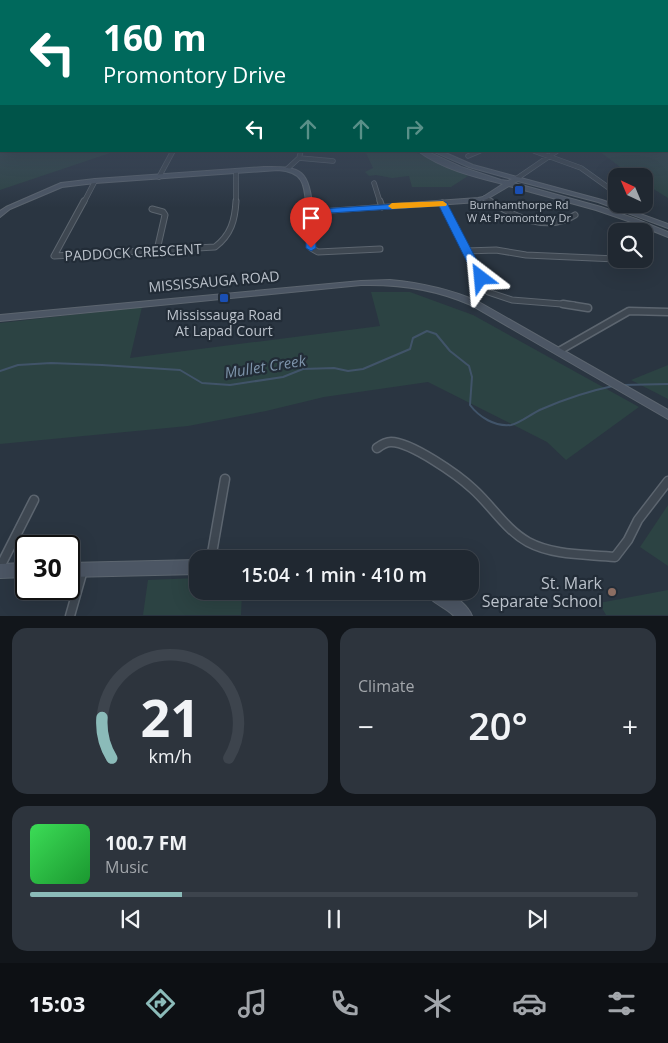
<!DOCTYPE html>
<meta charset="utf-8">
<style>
body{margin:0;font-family:"Open Sans",sans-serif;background:#2d343d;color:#f1f3f6;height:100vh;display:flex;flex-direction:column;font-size:19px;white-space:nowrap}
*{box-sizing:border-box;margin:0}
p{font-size:16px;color:#a2a6ab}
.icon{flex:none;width:28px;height:28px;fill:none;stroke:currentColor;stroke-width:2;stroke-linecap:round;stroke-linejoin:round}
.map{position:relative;height:616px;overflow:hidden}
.panel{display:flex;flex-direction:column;gap:12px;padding:12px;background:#12161b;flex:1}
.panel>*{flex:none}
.banner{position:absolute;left:0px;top:0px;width:669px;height:152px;box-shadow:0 5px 20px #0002,0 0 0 1px #3d444d;background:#00695c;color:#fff;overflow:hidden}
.needle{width:32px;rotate:316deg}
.fabs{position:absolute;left:608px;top:168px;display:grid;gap:10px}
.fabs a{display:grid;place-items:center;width:45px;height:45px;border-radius:10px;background:#202831;box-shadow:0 5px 20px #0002,0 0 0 1px #3d444d;font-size:25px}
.speed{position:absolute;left:15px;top:535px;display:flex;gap:10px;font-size:25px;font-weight:700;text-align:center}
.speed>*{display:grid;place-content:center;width:65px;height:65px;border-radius:50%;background:#202831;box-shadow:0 5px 20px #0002,0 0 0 1px #3d444d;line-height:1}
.speed .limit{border:2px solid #111;border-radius:8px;background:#fff;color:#111}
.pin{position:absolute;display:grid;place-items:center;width:42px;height:42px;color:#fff;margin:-51px -21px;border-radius:50% 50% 50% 0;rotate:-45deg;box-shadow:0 0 5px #0007}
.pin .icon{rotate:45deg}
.me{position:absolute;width:55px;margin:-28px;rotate:331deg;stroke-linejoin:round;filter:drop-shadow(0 0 4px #0008)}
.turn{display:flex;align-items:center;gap:18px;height:105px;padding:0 20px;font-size:22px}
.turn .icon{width:65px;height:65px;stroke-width:2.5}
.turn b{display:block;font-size:35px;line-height:42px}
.lanes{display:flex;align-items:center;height:48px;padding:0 20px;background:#0003;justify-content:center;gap:25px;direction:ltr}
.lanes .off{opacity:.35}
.big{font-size:38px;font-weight:600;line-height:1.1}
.panel .widget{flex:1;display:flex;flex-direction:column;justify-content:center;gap:8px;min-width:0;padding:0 18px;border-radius:15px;background:#2d343d}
.panel .dial{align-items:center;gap:0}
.dial svg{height:130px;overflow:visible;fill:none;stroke:#3d444d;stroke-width:7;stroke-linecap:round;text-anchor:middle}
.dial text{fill:#f1f3f6;stroke:none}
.song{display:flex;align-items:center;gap:15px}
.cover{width:60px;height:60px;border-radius:8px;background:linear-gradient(135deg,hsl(130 70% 55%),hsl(130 70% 35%))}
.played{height:5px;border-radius:2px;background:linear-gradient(90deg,#8bbbb9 25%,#3d444d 25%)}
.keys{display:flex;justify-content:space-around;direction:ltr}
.heat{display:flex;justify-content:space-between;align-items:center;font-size:28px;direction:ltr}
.panel .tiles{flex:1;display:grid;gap:12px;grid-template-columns:1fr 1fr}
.widget:last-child{grid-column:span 2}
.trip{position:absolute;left:189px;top:550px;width:290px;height:50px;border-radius:15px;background:#202831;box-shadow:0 5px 20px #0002,0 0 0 1px #3d444d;font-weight:600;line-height:50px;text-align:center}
.tab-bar{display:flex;height:80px;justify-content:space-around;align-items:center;background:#0d1014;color:#a2a6ab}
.tab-bar .icon{width:35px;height:35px}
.tab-bar .current{color:#8bbbb9}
.tab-bar b{font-size:22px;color:#f1f3f6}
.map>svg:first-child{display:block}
.green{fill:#2c4343}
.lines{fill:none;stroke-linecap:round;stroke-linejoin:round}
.stream{stroke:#415469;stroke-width:2}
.street-far3-casing{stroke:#5c656f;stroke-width:5.5}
.street-far2-casing{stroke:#5c656f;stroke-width:7}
.street-far1-casing{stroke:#5c656f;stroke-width:9}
.street-casing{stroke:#5c656f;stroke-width:11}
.secondary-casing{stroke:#5c656f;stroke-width:2}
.street-far3{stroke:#3e4751;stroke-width:4}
.street-far2{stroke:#3e4751;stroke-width:5}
.street-far1{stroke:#3e4751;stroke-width:6}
.street{stroke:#3e4751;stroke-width:8}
.secondary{fill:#4c5664;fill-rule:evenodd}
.route{fill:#1a73e8;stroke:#114b97}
.slow{fill:#f59e0b}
.transit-dot{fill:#1a4fb4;stroke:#222c37;stroke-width:2}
.education-dot{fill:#8d6e63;stroke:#222c37;stroke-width:2}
.labels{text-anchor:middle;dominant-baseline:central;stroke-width:4.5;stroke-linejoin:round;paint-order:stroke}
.far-poi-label{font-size:11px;fill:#bbc2cb;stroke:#222c37}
.street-label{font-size:14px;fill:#bbc2cb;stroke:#222c37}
.poi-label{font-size:14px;fill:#bbc2cb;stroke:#222c37}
.water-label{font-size:15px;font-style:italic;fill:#7e94ab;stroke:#222c37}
.near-poi-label{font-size:16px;fill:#bbc2cb;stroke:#222c37;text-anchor:end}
</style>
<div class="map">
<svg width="668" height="616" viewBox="0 0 668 616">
<rect width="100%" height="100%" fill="#2a3541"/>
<path class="green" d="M0 122 1 151H116L0 190Z
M668 122V198L644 183V176H632L599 151H668Z
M365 151H413L468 176 451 187H412L409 176 392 178 376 175 369 176 365 172 373 168Z
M371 292H410L473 315 639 407 566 460 547 442 428 382 324 397 266 411 188 426 0 444V323L142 307 130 358 380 326Z
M668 365V399L631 380Z
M668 505V566L640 547Z
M197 578 198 591H242L241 615H143L148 580Z
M668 590V615H606L599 603Z"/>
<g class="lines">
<path class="stream" d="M0 371 18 365 51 363 102 365 180 370 202 383 230 385 283 377 303 369 334 368 348 371 363 369 410 349 413 338 427 331 436 334 450 351 469 366 472 377 470 405C479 417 495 427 511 425 521 423 532 413 542 409 565 399 589 391 613 386
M623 385 668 384"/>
<defs>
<path id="street-far3" d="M534 151 581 168 616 193
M468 156 480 151
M299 158 333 161
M287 169 299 158 301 151
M159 177 173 151
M516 179 557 151
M374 183 380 202
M485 198 491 202
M84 202 95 181
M236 202V172"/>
<path id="street-far2" d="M84 201 54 256 215 247C231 235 235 220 236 201
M380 201 382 207
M490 201C514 217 547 233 575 215
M442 203 488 292 512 300 574 305
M152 209 163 212 165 215 157 250
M310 212 311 248 318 252 380 249
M466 251 496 250 526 255 616 259"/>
<path id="street-far1" d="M563 304 588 308
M559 351 629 311 668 312"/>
<path id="street" d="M377 448C381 445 385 442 391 442 411 442 458 475 473 489 492 506 506 530 528 542 554 556 587 554 615 557L628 540 638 520 668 481
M211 559 225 479
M0 567 34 500
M70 616 83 570"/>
<path id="secondary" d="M418 151H426L461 167 501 180 508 181 512 179 469 167 432 151H441L473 165 602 200 668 224V228L598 202 518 181 514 183 601 207 636 219 668 232V237L631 222 596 210 509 186 487 199 478 202 310 214 307 212C304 188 307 172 278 170L95 183 62 187 10 209 0 217V211L6 207 61 183 95 179 264 167C304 166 308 171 313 210L478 198 483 197 503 184C475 177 442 169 418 151Z
M390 280C421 283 449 289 477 301L668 410V419L471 305C435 289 400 284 361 285L0 321V315L361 281Z
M198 560V574L69 577V563Z
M26 563V577L0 578V564Z
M424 591C430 591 439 590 445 591 454 594 469 607 472 616H454C446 607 429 602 424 591Z"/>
</defs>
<use href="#street-far3" class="street-far3-casing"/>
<use href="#street-far2" class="street-far2-casing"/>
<use href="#street-far1" class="street-far1-casing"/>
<use href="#street" class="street-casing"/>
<use href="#secondary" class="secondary-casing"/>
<use href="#street-far3" class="street-far3"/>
<use href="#street-far2" class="street-far2"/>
<use href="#street-far1" class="street-far1"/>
<use href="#street" class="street"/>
<use href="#secondary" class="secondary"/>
</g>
<linearGradient id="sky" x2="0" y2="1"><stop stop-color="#171d24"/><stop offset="0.59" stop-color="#445165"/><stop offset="1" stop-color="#445165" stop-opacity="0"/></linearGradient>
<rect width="668" height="208" fill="url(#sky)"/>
<path class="route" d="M442 201 447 203 486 278 485 280 481 281 475 278 439 206 314 214 316 248 311 251 306 248V210Z"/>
<path class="slow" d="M443 201 447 204 446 206 392 209 388 206 392 203Z"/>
<g class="transit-dot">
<rect x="514" y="185" width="10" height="10" rx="2.5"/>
<rect x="219" y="293" width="10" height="10" rx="2.5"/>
</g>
<circle class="education-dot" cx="612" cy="592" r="5"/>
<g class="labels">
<g class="far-poi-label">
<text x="519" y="204">Burnhamthorpe Rd<tspan x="519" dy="13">W At Promontory Dr</tspan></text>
</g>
<g class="street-label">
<text transform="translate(133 252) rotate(-3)">PADDOCK CRESCENT</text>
<text transform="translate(214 281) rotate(-5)">MISSISSAUGA ROAD</text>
</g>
<g class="poi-label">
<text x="224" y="314">Mississauga Road<tspan x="224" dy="16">At Lapad Court</tspan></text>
</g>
<g class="water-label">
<text transform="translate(265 366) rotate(-9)">Mullet Creek</text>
</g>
<g class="near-poi-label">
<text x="602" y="583">St. Mark<tspan x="602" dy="18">Separate School</tspan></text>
</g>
</g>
</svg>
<div class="fabs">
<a><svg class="needle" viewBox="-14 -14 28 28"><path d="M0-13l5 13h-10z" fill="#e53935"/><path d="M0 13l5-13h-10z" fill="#a2a6ab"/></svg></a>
<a><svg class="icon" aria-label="search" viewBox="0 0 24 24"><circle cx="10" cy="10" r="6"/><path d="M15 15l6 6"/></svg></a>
</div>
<div class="speed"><div class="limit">30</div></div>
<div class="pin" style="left:311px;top:248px;background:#d93025"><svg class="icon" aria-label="arrive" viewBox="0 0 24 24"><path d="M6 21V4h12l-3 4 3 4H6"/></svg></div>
<svg class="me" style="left:481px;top:278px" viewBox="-20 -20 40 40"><path d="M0-17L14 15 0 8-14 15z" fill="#1a73e8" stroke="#fff" stroke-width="4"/></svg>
<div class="trip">15:04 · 1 min · 410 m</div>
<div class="banner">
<div class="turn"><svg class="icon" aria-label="left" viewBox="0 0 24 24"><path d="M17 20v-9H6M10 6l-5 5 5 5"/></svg><div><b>160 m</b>Promontory Drive</div></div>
<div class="lanes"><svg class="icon" aria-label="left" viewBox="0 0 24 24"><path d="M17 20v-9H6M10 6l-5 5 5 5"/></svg><svg class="icon off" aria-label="ahead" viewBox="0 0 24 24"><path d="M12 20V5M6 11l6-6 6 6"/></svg><svg class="icon off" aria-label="ahead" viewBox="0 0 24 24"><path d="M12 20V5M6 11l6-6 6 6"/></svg><svg class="icon off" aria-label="right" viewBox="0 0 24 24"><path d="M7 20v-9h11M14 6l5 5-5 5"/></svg></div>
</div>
</div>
<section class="panel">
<div class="tiles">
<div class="widget dial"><svg viewBox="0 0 100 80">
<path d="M14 69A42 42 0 1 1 86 69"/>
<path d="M14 69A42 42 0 0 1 8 44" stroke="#8bbbb9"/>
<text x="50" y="56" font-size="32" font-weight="700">21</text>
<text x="50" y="72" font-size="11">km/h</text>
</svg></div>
<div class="widget"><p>Climate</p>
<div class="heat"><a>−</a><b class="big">20°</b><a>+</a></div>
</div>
<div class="widget">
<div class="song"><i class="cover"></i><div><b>100.7 FM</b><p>Music</p></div></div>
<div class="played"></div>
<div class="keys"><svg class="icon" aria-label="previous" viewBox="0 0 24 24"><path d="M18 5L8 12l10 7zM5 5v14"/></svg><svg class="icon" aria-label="pause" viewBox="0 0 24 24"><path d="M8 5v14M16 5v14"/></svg><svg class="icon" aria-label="next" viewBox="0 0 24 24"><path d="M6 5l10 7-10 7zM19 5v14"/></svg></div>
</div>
</div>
</section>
<nav class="tab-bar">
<b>15:03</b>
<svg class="icon current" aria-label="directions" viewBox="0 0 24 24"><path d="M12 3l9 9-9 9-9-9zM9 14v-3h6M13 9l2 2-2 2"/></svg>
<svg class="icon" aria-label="music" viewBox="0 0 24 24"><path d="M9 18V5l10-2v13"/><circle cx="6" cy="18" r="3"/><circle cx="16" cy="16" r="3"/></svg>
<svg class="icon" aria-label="phone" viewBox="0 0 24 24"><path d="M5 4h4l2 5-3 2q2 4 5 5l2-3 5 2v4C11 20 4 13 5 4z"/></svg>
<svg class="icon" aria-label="climate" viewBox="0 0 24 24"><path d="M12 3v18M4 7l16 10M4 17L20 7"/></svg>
<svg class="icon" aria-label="car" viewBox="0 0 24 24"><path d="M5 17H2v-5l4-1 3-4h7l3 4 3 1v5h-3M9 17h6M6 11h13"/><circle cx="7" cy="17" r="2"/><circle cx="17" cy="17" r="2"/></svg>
<svg class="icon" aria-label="filters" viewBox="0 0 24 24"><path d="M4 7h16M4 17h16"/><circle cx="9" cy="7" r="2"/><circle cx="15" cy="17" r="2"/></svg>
</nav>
